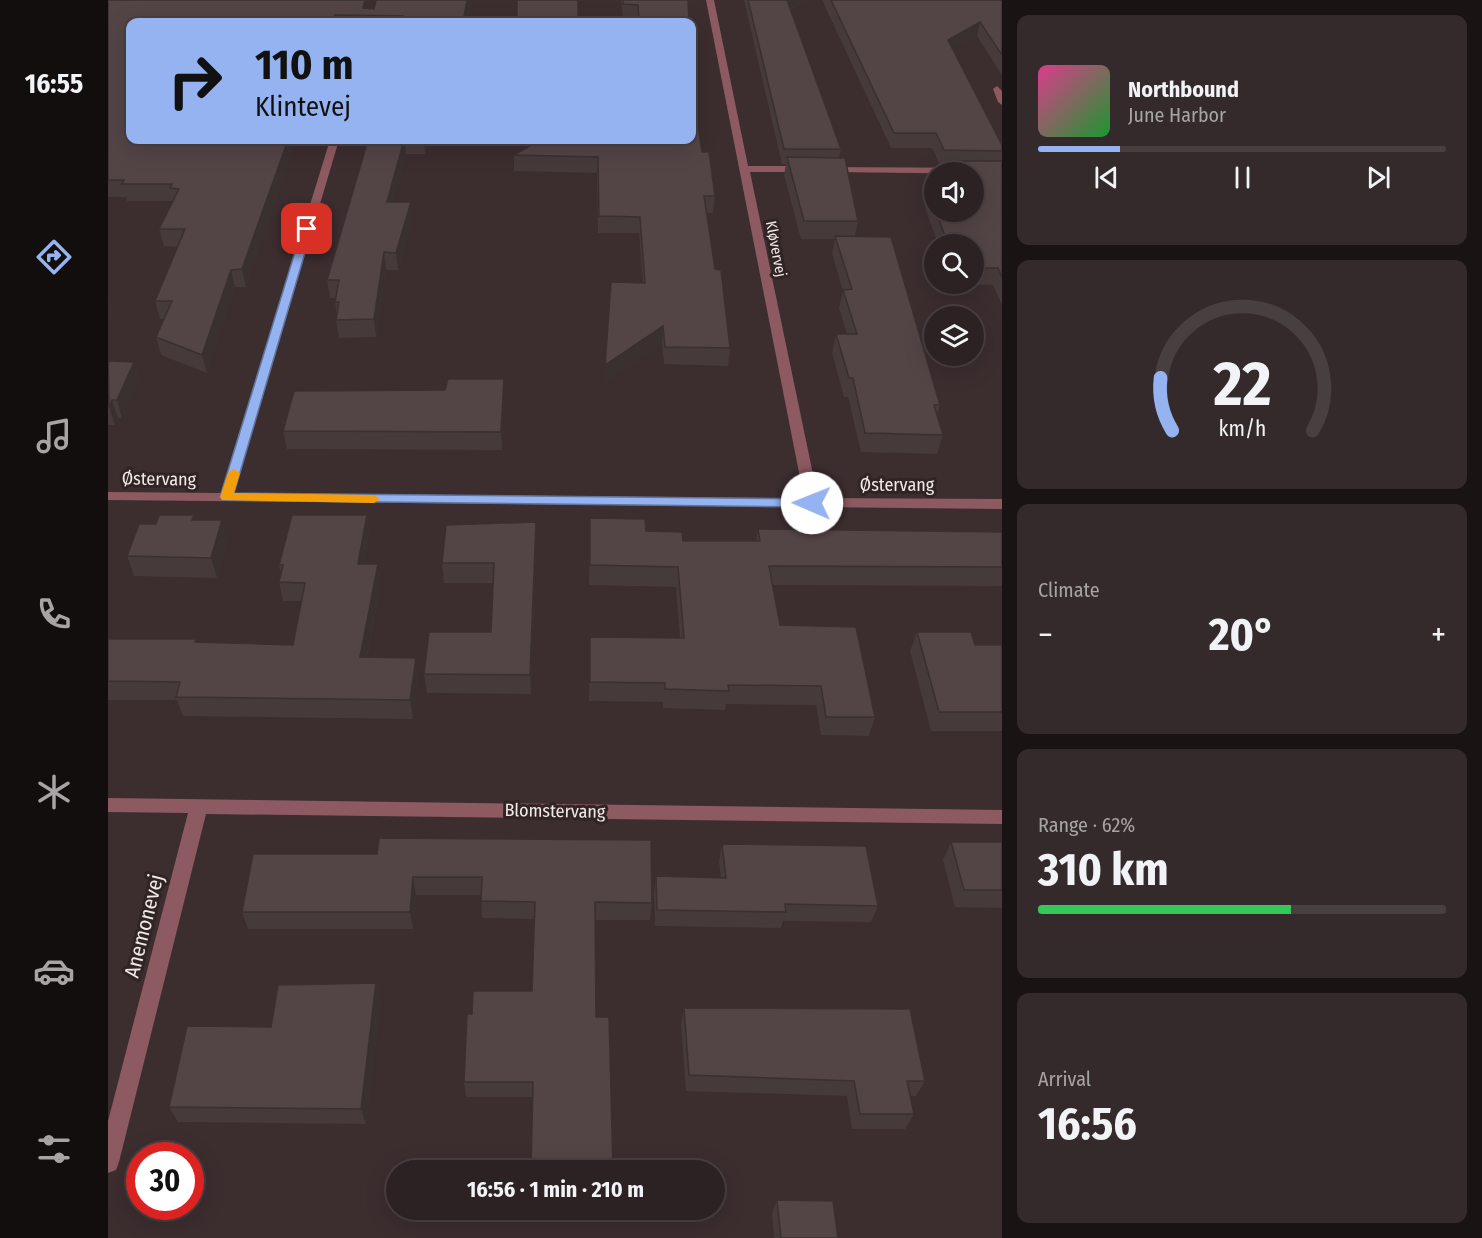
<!DOCTYPE html>
<meta charset="utf-8">
<style>
body{margin:0;font-family:"Fira Sans Condensed",sans-serif;background:#352a2b;color:#f1f3f6;height:100vh;display:flex;flex-direction:column;font-size:22px;white-space:nowrap}
*{box-sizing:border-box;margin:0}
p{font-size:20px;color:#a7a4a6}
.icon{flex:none;width:33px;height:33px;fill:none;stroke:currentColor;stroke-width:2;stroke-linecap:round;stroke-linejoin:round}
.map{position:relative;flex:1;overflow:hidden}
.drawer{display:flex;flex-direction:column;gap:15px;padding:15px;background:#191313;width:480px}
.drawer>*{flex:none}
.guide{position:absolute;left:18px;top:18px;width:570px;height:126px;border-radius:12px;box-shadow:0 6px 24px #0002,0 0 0 2px #483f41;background:#95b2f1;color:#111;overflow:hidden}
.tools{position:absolute;left:816px;top:162px;display:grid;gap:12px}
.tools a{display:grid;place-items:center;width:60px;height:60px;border-radius:50%;background:#2d2223;box-shadow:0 6px 24px #0002,0 0 0 2px #483f41;font-size:30px}
.speed{position:absolute;left:18px;top:1142px;display:flex;gap:12px;font-size:30px;font-weight:700;text-align:center}
.speed>*{display:grid;place-content:center;width:78px;height:78px;border-radius:50%;background:#2d2223;box-shadow:0 6px 24px #0002,0 0 0 2px #483f41;line-height:1}
.speed .limit{border:9px solid #d22;background:#fff;color:#111}
.pin{position:absolute;display:grid;place-items:center;width:51px;height:51px;color:#fff;margin:-26px;border-radius:12px;box-shadow:0 3px 9px #0006}
.me{position:absolute;width:66px;margin:-33px;rotate:271deg;stroke-linejoin:round;filter:drop-shadow(0 0 4px #0008)}
.turn{display:flex;align-items:center;gap:21px;height:126px;padding:0 30px;font-size:27px}
.turn .icon{width:78px;height:78px;stroke-width:2.5}
.turn b{display:block;font-size:42px;line-height:51px}
.big{font-size:45px;font-weight:700;line-height:1.1}
.drawer .card{flex:1;display:flex;flex-direction:column;justify-content:center;gap:9px;min-width:0;padding:0 21px;border-radius:12px;background:#352a2b}
.drawer .dial{align-items:center;gap:0}
.dial svg{height:156px;overflow:visible;fill:none;stroke:#483f41;stroke-width:7;stroke-linecap:round;text-anchor:middle}
.dial text{fill:#f1f3f6;stroke:none}
.song{display:flex;align-items:center;gap:18px}
.cover{width:72px;height:72px;border-radius:9px;background:linear-gradient(135deg,hsl(330 70% 55%),hsl(130 70% 35%))}
.played{height:6px;border-radius:3px;background:linear-gradient(90deg,#95b2f1 20%,#483f41 20%)}
.keys{display:flex;justify-content:space-around;direction:ltr}
.heat{display:flex;justify-content:space-between;align-items:center;font-size:33px;direction:ltr}
.charge{height:9px;border-radius:4px;background:linear-gradient(90deg,#34c759 62%,#483f41 0)}
.trip{position:absolute;left:278px;top:1160px;width:339px;height:60px;border-radius:30px;background:#2d2223;box-shadow:0 6px 24px #0002,0 0 0 2px #483f41;font-weight:700;line-height:60px;text-align:center}
main{display:flex;flex:1;min-height:0}
.menu{display:flex;flex-direction:column;width:108px;justify-content:space-around;align-items:center;background:#120e0e;color:#a7a4a6}
.menu .icon{width:42px;height:42px}
.menu .current{color:#95b2f1}
.menu b{font-size:27px;color:#f1f3f6}
.map>svg:first-child{display:block}
.lines{fill:none;stroke-linecap:round;stroke-linejoin:round}
.minor{fill:#8c5a60;fill-rule:evenodd}
.wall{fill:#473a3b}
.shaded-wall{fill:#3a3030}
.building{fill:#534445;stroke:#3a3030;stroke-width:1.5}
.route{fill:#95b2f1;stroke:#61749d;stroke-width:1.5}
.slow{fill:#f59e0b}
.labels{text-anchor:middle;dominant-baseline:central;stroke-width:6;stroke-linejoin:round;paint-order:stroke}
.far-street-label{font-size:15px;fill:#f2e9e9;stroke:#312425}
.street-label{font-size:18px;fill:#f2e9e9;stroke:#312425}
.near-street-label{font-size:21px;fill:#f2e9e9;stroke:#312425}
</style>
<main>
<nav class="menu">
<b>16:55</b>
<svg class="icon current" aria-label="directions" viewBox="0 0 24 24"><path d="M12 3l9 9-9 9-9-9zM9 14v-3h6M13 9l2 2-2 2"/></svg>
<svg class="icon" aria-label="music" viewBox="0 0 24 24"><path d="M9 18V5l10-2v13"/><circle cx="6" cy="18" r="3"/><circle cx="16" cy="16" r="3"/></svg>
<svg class="icon" aria-label="phone" viewBox="0 0 24 24"><path d="M5 4h4l2 5-3 2q2 4 5 5l2-3 5 2v4C11 20 4 13 5 4z"/></svg>
<svg class="icon" aria-label="climate" viewBox="0 0 24 24"><path d="M12 3v18M4 7l16 10M4 17L20 7"/></svg>
<svg class="icon" aria-label="car" viewBox="0 0 24 24"><path d="M5 17H2v-5l4-1 3-4h7l3 4 3 1v5h-3M9 17h6M6 11h13"/><circle cx="7" cy="17" r="2"/><circle cx="17" cy="17" r="2"/></svg>
<svg class="icon" aria-label="filters" viewBox="0 0 24 24"><path d="M4 7h16M4 17h16"/><circle cx="9" cy="7" r="2"/><circle cx="15" cy="17" r="2"/></svg>
</nav>
<div class="map">
<svg width="894" height="1238" viewBox="0 0 894 1238">
<rect width="100%" height="100%" fill="#3c2d2f"/>
<g class="lines">
<path class="minor" d="M598 0H606L640 166H696L701 169 696 172H642L710 498 894 499V509L0 500V492L113 493 222 140H231L126 493 696 498Z
M889 86 894 91V105L890 102 885 89Z
M717 167 894 168V174L720 172 715 169Z
M0 798 894 810V824L98 814 11 1162 8 1170 0 1173V1121L80 813 0 812Z"/>
</g>
<path class="wall" d="M0 0H262L260 9H266L268 0H363L359 22H22L188 140 138 287H127L99 373 53 355 48 337 56 319H52L47 301 70 247 56 246 51 229 65 201H19L18 197H0Z
M513 0H580L581 22H530V19H515Z
M636 0H703L682 9 733 149 731 158 750 221 747 236 832 405 829 415 835 435 829 454 753 452 740 397H736L724 353 728 334H739L731 308 735 291 724 254 727 239H693L676 175 678 164H674Z
M714 0H894V75L869 36 845 49 894 145V305L885 285 846 284H866V244H830L817 208 821 192H826V212H866V172H837L839 165H832L824 148H783Z
M588 111 594 152 607 196 605 213H599L607 269 622 348 620 366 556 364 554 344 497 382 535 283 531 233H490L489 173 406 171V155Z
M260 140H320L317 154H298L285 202 305 219 290 270H278L268 337 231 338 228 320 229 315 227 302 228 298H222L219 280Z
M0 361 26 362 31 379 14 418H10L7 425H0Z
M396 396 394 450 179 449 175 431Z
M259 515 262 534 256 564 273 583 259 657 310 676 305 719 75 716 69 700H0V639L89 642 185 645 194 601H175L171 582 173 574 171 565Z
M482 518 575 541H648L650 529 894 532V586L665 585 672 625 767 717 761 736 713 735 708 705 618 704 617 710 555 708V702L481 701 482 637 572 638 568 587 481 585Z
M88 520 120 540 109 578 26 576 19 556 48 524Z
M428 541 423 694 319 693 316 674 383 632 385 583H336L334 563Z
M809 632 867 645H894V731H823L802 651Z
M843 842H894V908L847 907 835 860Z
M614 844 770 906 763 922 675 921 673 928 547 926 546 893 548 876 613 878 611 861Z
M269 854 544 903 542 920H487L488 1017H501L505 1170H423L425 1097H358L356 1082 364 1014 424 991 427 919 374 918 373 895H308L305 929H140L134 912Z
M268 983 273 1000 258 1124 70 1122 61 1107 163 1027Z
M576 1008 817 1081 808 1096H802L806 1114 797 1129H744L739 1096 578 1091 573 1024Z
M669 1200 730 1238H666L664 1213Z"/>
<path class="shaded-wall" d="M257 0H262L258 16 255 8Z
M359 0H363L359 22H355Z
M678 0H703L676 11Z
M227 15 228 22H223Z
M872 22 869 36 837 54 840 40Z
M180 140H188L138 287 134 269Z
M296 140 298 154 281 219 279 202Z
M316 140H320L317 154Z
M303 202 305 219 290 270 288 253Z
M276 252 278 270 268 337 266 319Z
M123 270 127 287 99 373 94 355Z
M1 294 6 311 0 326V296Z
M555 326 554 344 497 382V365Z
M26 362 31 379 14 418 9 400Z
M396 379V396L394 450 393 432Z
M4 400 10 418 7 425 1 407Z
M259 515 262 534 253 583 250 564Z
M114 520 120 540 109 578 103 558Z
M428 522V541L423 694 422 675Z
M270 564 273 583 255 675 252 657Z
M308 658 310 676 305 719 302 700Z
M305 877 308 895 305 929 302 912Z
M268 983 273 1000 258 1124 253 1109Z"/>
<path class="building" d="M0 0H257L255 8 266 9 268 0H359L355 22H294L295 16 227 15 223 22H22V140H180L134 269 123 270 94 355 48 337 64 301H47L77 229H51L71 189 62 188 64 184H14L16 180H0Z
M409 0H470V22H409Z
M515 0H580L581 22H531L530 5 515 4Z
M640 0H679L733 149H676Z
M723 0H894V55L872 22 840 40 894 145V151L836 150 828 133H786Z
M584 54 588 111 594 152H601L607 196H596L607 269 613 270 622 348 557 347 555 326 497 365 503 282 537 283 532 217 491 216 490 157 406 155 432 140H584Z
M260 140H296L279 202H303L288 253 276 252 266 319 228 320 231 302H227L231 280H219Z
M679 157 737 158 750 221H696Z
M840 161H894V277L890 268H866V244H840L828 212H866V172H846Z
M821 192H826V208Z
M727 236 783 237 832 405H826L835 435 757 433 745 378H741L728 334H749L735 290 744 289Z
M0 361 26 362 9 400H4L1 407Z
M340 379H396L393 432 175 431 186 391 337 390Z
M51 515H86L84 520H114L103 558 19 556 31 524H48Z
M184 515H259L250 564H270L252 657 308 658 302 700 68 697 72 682 0 681V639H88L87 642 185 645 197 583 171 582 175 565H171Z
M482 518 537 519 538 531 574 532 575 541H652L650 529 894 532V567L661 566 672 625 748 627 767 717H718L713 686 620 685 621 691 557 689V683L482 682V637L576 638 570 567 482 565Z
M428 522 422 675 316 674 321 632H383L386 563H334L338 525Z
M809 632H863L867 645H894V712H831Z
M271 838 543 840 544 903 487 902 488 1017H501L505 1169H423L425 1082H356L359 1014H364L365 991H424L427 902 373 901 374 877H305L302 912H134L145 854H269Z
M843 842H894V890H856Z
M614 844 758 846 770 906 677 904 678 912 549 910 548 876 618 878Z
M268 983 253 1109 61 1107 79 1026 163 1027 170 985Z
M576 1008 802 1009 817 1081H799L806 1114H752L746 1081 581 1075Z
M669 1200 725 1201 730 1238H673Z"/>
<path class="route" d="M199 226 204 229 126 493 704 499 710 503 704 507 114 500 112 497 194 229Z"/>
<path class="slow" d="M126 469 132 473 126 493 266 495 272 499 266 503 114 500 112 497 120 473Z"/>
<g class="labels">
<g class="far-street-label">
<text transform="translate(668 249) rotate(79)">Kløvervej</text>
</g>
<g class="street-label">
<text transform="translate(51 479) rotate(1)">Østervang</text>
<text x="789" y="485">Østervang</text>
<text transform="translate(447 811) rotate(1)">Blomstervang</text>
</g>
<g class="near-street-label">
<text transform="translate(36 926) rotate(-76)">Anemonevej</text>
</g>
</g>
</svg>
<div class="tools">
<a><svg class="icon" aria-label="sound" viewBox="0 0 24 24"><path d="M4 9h4l5-4v14l-5-4H4zM17 9q2 3 0 6"/></svg></a>
<a><svg class="icon" aria-label="search" viewBox="0 0 24 24"><circle cx="10" cy="10" r="6"/><path d="M15 15l6 6"/></svg></a>
<a><svg class="icon" aria-label="layers" viewBox="0 0 24 24"><path d="M12 4l9 5-9 5-9-5zM3 14l9 5 9-5"/></svg></a>
</div>
<div class="speed"><div class="limit">30</div></div>
<div class="pin" style="left:199px;top:229px;background:#d93025"><svg class="icon" aria-label="arrive" viewBox="0 0 24 24"><path d="M6 21V4h12l-3 4 3 4H6"/></svg></div>
<svg class="me" style="left:704px;top:503px" viewBox="-20 -20 40 40"><circle r="19" fill="#fff"/><path d="M0-13L10 11 0 6-10 11z" fill="#95b2f1"/></svg>
<div class="trip">16:56 · 1 min · 210 m</div>
<div class="guide">
<div class="turn"><svg class="icon" aria-label="right" viewBox="0 0 24 24"><path d="M7 20v-9h11M14 6l5 5-5 5"/></svg><div><b>110 m</b>Klintevej</div></div>
</div>
</div>
<section class="drawer">
<div class="card">
<div class="song"><i class="cover"></i><div><b>Northbound</b><p>June Harbor</p></div></div>
<div class="played"></div>
<div class="keys"><svg class="icon" aria-label="previous" viewBox="0 0 24 24"><path d="M18 5L8 12l10 7zM5 5v14"/></svg><svg class="icon" aria-label="pause" viewBox="0 0 24 24"><path d="M8 5v14M16 5v14"/></svg><svg class="icon" aria-label="next" viewBox="0 0 24 24"><path d="M6 5l10 7-10 7zM19 5v14"/></svg></div>
</div>
<div class="card dial"><svg viewBox="0 0 100 80">
<path d="M14 69A42 42 0 1 1 86 69"/>
<path d="M14 69A42 42 0 0 1 8 42" stroke="#95b2f1"/>
<text x="50" y="56" font-size="32" font-weight="700">22</text>
<text x="50" y="72" font-size="11">km/h</text>
</svg></div>
<div class="card"><p>Climate</p>
<div class="heat"><a>−</a><b class="big">20°</b><a>+</a></div>
</div>
<div class="card"><p>Range · 62%</p><b class="big">310 km</b><div class="charge"></div></div>
<div class="card"><p>Arrival</p><b class="big">16:56</b></div>
</section>
</main>
